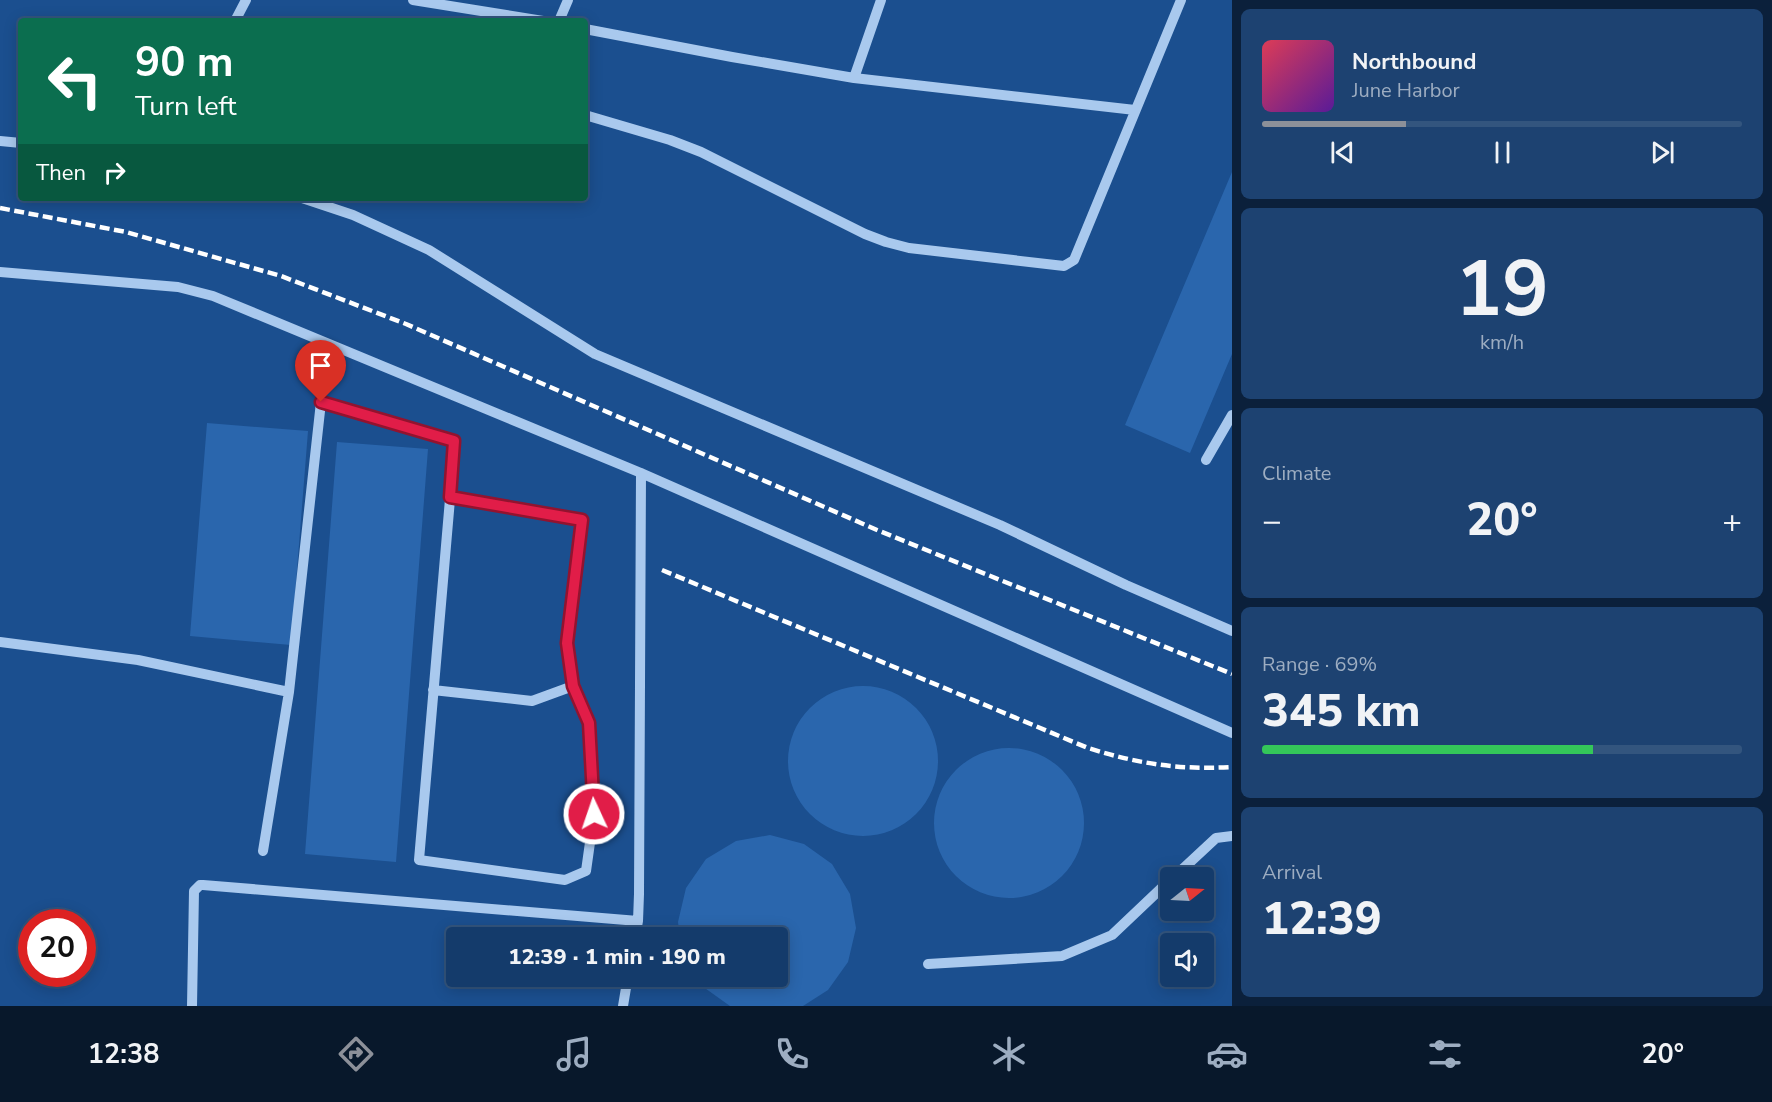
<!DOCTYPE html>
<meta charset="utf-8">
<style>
body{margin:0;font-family:"Nunito Sans",sans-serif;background:#1d4271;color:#f1f3f6;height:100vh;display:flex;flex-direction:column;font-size:22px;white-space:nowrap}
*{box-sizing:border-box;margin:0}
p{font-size:20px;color:#9dadc1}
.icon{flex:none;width:33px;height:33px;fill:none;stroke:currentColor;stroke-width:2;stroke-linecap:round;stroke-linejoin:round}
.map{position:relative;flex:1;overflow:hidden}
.panel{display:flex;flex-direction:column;gap:9px;padding:9px;background:#0b203b;width:540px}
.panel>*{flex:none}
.top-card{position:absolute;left:18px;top:18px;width:570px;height:183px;border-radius:6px;box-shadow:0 3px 15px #0003,0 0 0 2px #33557e;background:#0b6e4f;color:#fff;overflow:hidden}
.needle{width:39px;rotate:72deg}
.tools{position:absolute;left:1160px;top:867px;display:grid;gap:12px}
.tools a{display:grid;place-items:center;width:54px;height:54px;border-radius:6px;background:#143b6b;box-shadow:0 3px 15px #0003,0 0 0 2px #33557e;font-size:30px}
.speed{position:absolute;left:18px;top:909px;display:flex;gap:12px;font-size:30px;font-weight:700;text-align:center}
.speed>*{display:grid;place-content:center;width:78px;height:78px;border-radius:50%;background:#143b6b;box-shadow:0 3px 15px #0003,0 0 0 2px #33557e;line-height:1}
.speed .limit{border:9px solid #d22;background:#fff;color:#111}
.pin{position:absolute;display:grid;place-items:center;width:51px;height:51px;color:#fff;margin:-62px -26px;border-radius:50% 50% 50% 0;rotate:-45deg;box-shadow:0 0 6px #0007}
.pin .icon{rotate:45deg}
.me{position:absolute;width:66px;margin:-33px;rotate:357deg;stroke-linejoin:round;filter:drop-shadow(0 0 4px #0008)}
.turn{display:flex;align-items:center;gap:21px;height:126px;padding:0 18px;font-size:27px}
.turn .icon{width:78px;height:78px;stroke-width:2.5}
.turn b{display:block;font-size:42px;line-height:51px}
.then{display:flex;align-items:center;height:57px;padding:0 18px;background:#0003;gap:12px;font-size:22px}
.big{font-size:45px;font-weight:800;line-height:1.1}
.panel .card{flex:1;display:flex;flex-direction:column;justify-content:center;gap:9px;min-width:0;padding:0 21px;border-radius:9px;background:#1d4271}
.panel .dial{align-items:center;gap:0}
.dial b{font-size:78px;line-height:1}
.song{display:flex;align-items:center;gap:18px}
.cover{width:72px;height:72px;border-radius:9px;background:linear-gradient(135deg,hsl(350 70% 55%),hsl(270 70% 35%))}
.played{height:6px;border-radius:3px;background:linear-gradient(90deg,#8c9099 30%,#33557e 30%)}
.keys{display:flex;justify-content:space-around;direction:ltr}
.heat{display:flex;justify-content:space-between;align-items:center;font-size:33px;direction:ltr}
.charge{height:9px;border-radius:4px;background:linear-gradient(90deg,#34c759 69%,#33557e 0)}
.trip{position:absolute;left:446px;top:927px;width:342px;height:60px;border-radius:6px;background:#143b6b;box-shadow:0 3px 15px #0003,0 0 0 2px #33557e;font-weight:800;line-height:60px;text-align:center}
.dock{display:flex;height:96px;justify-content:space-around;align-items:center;background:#08182b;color:#9dadc1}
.dock .icon{width:42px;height:42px}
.dock .selected{color:#8c9099}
.dock b{font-size:27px;color:#f1f3f6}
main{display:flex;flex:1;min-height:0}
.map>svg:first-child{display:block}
.building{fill:#2a66ad}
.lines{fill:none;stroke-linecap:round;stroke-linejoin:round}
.minor{stroke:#a9c9ee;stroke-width:10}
.rail{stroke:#fff;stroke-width:4.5;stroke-dasharray:10 4.5;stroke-linecap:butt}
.route-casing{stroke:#92132f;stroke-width:15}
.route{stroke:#e11d48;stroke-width:10}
</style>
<main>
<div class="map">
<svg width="1232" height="1006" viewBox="0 0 1232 1006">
<rect width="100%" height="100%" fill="#1b4f8f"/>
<path class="building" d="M1232 172V354L1190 453 1125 425Z
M207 423 308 431 291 645 190 636Z
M337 442 428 449 396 862 305 854Z
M788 761a75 75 0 1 1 150 0a75 75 0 1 1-150 0Z
M934 823a75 75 0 1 1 150 0a75 75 0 1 1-150 0Z
M770 835 804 844 832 864 850 894 856 928 848 962 828 990 803 1006H730L702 986 696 976H777V938H680L678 922 686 888 706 859 736 841Z"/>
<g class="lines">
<path class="minor" d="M413 0 543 21
M235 21 246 0
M559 21 568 0
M585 29 732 57 854 78 1135 110
M854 78 881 0
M585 115 670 140 701 152 865 234 886 242 909 248 1064 266 1074 260 1181 0
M0 141 21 143
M302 198 353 215 429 250 595 354 1000 525 1126 585 1232 631
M0 272 178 287 213 296 641 473 1232 733
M1206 460 1232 415
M0 642 138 660 289 692 321 402 455 441 419 860 565 880 586 871 594 814 589 723 573 686 567 643 582 520 450 497
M433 690 532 701 573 686
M263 851 289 692
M1173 878 1216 838 1232 836
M635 938 638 921 639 894 641 473
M928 964 1062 956 1112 935 1170 880
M192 1006 194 891 200 885H203L638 921
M623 1006 628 976"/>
<path class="rail" d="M0 208 126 232 281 276 406 324 877 530 1232 674
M662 570 1088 748C1139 764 1179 770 1232 767"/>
</g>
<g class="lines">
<defs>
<path id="route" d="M321 402 454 441 450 497 582 520 567 643 573 686 589 723 594 814"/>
</defs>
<use href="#route" class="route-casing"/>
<use href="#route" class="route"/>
</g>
</svg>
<div class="tools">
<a><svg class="needle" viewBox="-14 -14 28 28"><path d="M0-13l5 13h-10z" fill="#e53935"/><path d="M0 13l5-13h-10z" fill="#9dadc1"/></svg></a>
<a><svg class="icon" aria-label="sound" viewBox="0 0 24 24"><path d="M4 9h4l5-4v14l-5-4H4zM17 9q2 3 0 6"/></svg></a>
</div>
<div class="speed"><div class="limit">20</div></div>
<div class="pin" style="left:321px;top:402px;background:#d93025"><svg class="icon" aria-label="arrive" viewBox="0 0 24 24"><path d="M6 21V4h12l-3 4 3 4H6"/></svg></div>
<svg class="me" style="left:594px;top:814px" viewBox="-20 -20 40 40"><circle r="17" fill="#e11d48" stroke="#fff" stroke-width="3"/><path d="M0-11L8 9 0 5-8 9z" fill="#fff"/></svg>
<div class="trip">12:39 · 1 min · 190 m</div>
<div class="top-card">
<div class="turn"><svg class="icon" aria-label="left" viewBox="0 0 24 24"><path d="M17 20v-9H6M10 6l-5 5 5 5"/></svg><div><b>90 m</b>Turn left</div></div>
<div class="then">Then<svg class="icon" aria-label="right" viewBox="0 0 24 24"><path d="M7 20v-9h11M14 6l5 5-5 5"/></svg></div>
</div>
</div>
<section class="panel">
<div class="card">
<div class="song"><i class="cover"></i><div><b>Northbound</b><p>June Harbor</p></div></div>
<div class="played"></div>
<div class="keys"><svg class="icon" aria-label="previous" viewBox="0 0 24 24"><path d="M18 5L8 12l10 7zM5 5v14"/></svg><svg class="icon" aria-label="pause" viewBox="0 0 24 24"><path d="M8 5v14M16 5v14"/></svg><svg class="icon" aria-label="next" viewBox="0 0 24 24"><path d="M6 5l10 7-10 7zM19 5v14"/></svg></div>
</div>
<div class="card dial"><b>19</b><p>km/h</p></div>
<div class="card"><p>Climate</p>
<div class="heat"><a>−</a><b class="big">20°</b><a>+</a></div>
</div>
<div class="card"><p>Range · 69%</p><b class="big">345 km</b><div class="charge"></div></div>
<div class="card"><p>Arrival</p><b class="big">12:39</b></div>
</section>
</main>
<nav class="dock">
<b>12:38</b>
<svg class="icon selected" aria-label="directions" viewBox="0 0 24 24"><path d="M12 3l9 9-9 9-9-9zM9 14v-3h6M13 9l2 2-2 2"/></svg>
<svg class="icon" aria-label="music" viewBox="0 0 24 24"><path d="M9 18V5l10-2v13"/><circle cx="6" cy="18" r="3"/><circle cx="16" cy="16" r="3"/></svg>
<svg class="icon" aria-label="phone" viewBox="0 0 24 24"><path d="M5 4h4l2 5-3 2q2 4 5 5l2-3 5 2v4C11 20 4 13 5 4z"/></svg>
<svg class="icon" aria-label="climate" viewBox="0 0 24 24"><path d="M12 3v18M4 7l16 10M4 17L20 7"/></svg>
<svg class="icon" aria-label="car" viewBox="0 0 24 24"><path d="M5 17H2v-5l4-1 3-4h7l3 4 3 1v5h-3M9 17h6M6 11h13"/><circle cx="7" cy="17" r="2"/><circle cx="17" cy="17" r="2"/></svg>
<svg class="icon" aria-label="filters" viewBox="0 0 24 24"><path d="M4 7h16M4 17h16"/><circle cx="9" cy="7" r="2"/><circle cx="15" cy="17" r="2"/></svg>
<b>20°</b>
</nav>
